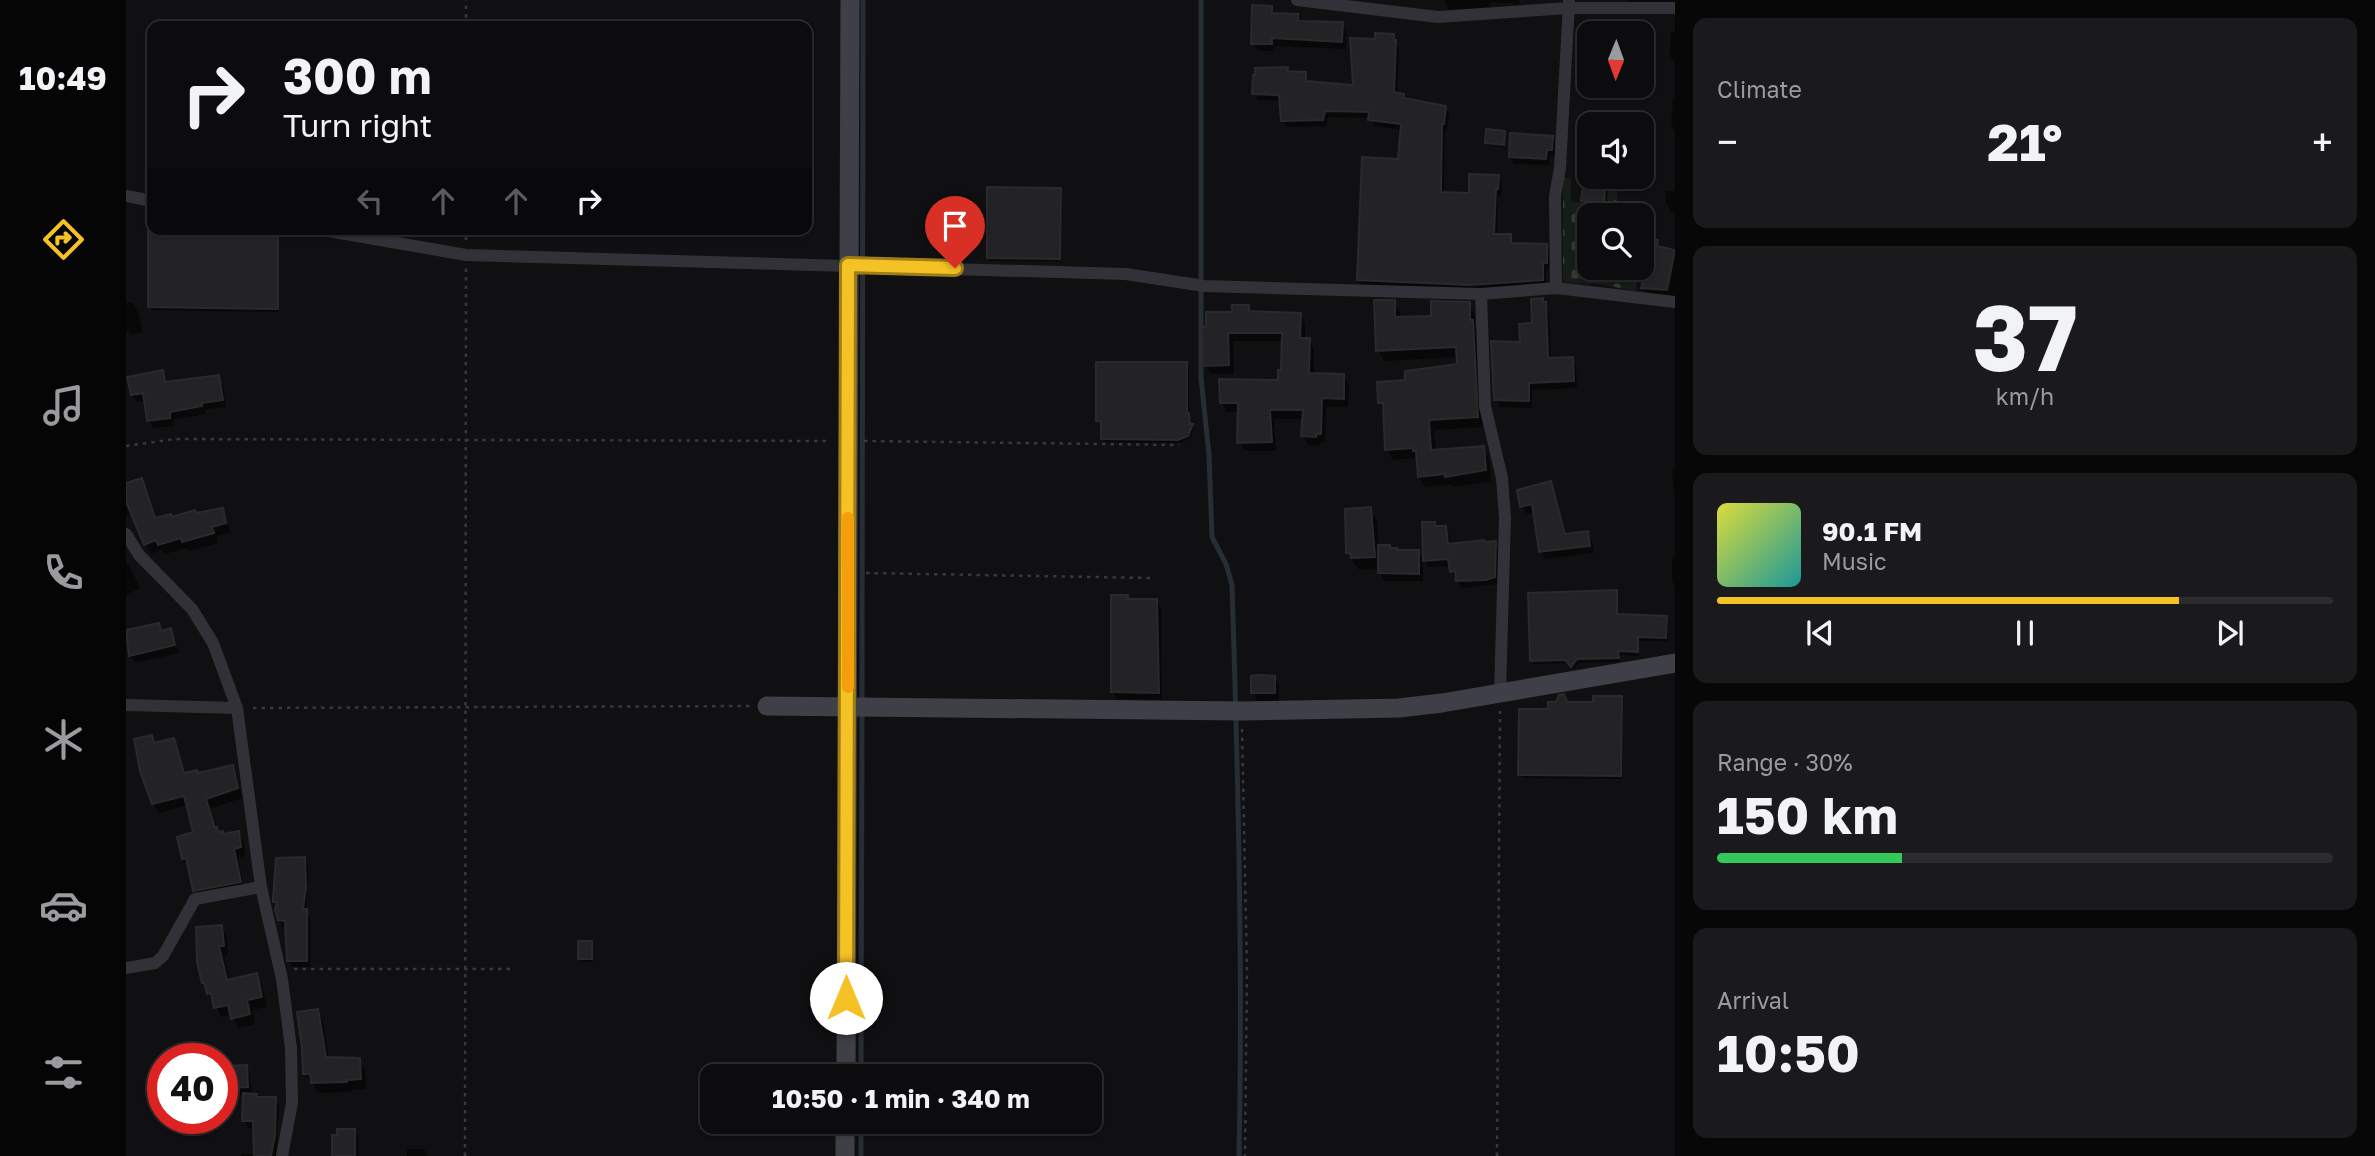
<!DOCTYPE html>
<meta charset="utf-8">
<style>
body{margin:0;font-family:"Golos Text",sans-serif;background:#1a1a1c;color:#f1f3f6;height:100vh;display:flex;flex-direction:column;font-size:26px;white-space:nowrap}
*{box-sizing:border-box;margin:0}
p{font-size:23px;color:#9a9b9e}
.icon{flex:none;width:38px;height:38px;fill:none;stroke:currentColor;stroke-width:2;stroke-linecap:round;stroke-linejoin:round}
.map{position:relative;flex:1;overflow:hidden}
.drawer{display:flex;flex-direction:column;gap:18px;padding:18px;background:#070708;width:700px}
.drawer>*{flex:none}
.banner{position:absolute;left:21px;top:21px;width:665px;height:214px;border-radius:14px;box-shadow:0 2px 5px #0004,0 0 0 2px #2c2c2e;background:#0c0c0e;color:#f1f3f6;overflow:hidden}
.needle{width:46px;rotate:181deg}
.tools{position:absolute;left:1451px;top:21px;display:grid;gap:14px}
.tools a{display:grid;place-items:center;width:77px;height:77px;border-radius:14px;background:#0c0c0e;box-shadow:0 2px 5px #0004,0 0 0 2px #2c2c2e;font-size:35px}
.speed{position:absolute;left:21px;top:1043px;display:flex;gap:14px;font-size:35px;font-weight:700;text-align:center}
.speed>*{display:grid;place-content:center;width:91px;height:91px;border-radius:50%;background:#0c0c0e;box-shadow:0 2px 5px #0004,0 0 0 2px #2c2c2e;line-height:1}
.speed .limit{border:10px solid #d22;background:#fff;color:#111}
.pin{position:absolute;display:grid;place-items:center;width:60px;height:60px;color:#fff;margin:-72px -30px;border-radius:50% 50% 50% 0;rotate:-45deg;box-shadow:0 0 7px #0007}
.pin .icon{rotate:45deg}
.me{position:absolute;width:77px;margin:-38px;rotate:0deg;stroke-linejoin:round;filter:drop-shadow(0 0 5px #0008)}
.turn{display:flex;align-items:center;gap:24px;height:147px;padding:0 21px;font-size:32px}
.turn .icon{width:91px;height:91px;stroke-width:2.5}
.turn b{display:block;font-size:49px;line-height:60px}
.lanes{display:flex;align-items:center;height:66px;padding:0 21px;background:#0003;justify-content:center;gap:35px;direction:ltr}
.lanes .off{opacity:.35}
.big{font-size:52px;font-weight:700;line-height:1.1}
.drawer .widget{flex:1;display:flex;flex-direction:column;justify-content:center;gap:10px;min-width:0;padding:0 24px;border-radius:14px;background:#1a1a1c}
.drawer .dial{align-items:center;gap:0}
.dial b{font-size:91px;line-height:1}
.song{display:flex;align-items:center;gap:21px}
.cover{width:84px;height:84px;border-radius:10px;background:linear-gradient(135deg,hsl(60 70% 55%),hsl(180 70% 35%))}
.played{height:7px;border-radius:4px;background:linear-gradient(90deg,#f5c225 75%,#2c2c2e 75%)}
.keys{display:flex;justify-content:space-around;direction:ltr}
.heat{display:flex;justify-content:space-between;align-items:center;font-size:38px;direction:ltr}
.charge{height:10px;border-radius:5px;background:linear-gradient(90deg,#34c759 30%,#2c2c2e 0)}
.trip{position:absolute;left:574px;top:1064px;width:402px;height:70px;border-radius:14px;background:#0c0c0e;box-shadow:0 2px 5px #0004,0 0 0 2px #2c2c2e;font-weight:700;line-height:70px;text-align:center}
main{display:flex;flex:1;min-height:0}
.tab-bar{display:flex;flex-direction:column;width:126px;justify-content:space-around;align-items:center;background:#050506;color:#9a9b9e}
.tab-bar .icon{width:49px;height:49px}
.tab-bar .active{color:#f5c225}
.tab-bar b{font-size:32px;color:#f1f3f6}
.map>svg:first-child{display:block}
.cemetery{fill:url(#cemetery-stones)}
.shadow{fill:#0007}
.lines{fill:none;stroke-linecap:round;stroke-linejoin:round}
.stream{stroke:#272d35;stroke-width:5}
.building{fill:#232326;stroke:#2a2a2e;stroke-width:2}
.path{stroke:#37383e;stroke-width:2.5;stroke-dasharray:3.5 5;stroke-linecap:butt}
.street{stroke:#313137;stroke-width:12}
.secondary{stroke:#3f4047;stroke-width:19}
.route-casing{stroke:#9f7e18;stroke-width:18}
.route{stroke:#f5c225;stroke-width:12}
.slow{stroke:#f59e0b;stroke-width:12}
</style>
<main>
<nav class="tab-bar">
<b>10:49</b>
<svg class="icon active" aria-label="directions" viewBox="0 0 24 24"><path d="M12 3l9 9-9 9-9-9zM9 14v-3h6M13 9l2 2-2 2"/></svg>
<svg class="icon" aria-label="music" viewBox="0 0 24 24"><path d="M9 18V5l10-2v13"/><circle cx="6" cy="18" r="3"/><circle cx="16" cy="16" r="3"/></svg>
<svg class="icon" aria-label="phone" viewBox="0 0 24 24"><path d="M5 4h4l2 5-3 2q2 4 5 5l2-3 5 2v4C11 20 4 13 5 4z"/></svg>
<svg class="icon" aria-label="climate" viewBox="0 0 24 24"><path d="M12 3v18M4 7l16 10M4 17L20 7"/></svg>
<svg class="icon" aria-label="car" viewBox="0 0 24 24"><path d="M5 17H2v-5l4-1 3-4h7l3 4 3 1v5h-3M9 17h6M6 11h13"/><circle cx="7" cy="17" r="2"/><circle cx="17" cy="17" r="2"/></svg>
<svg class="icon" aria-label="filters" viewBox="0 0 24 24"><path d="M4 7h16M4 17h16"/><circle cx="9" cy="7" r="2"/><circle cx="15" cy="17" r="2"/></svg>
</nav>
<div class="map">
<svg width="1549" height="1156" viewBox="0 0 1549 1156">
<defs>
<pattern id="cemetery-stones" width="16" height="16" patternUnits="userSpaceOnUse" patternTransform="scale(1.75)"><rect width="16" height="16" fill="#161c18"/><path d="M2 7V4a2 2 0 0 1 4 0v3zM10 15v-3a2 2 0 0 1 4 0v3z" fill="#353a37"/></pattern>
</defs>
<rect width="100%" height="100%" fill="#101012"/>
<path class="cemetery" d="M1483 177H1493L1489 215H1463V268L1514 270 1509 291 1474 284 1443 283 1439 282 1437 278V178H1445V202L1480 204Z"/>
<path class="shadow" d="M1319 0H1393V4L1365 2 1364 17 1326 16 1319 4Z
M1502 0H1549V4L1505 7Z
M1145 8 1150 15H1171L1175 23 1216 24 1220 32V49L1149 46V51H1132L1127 43Z
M1545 31 1549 32V63L1543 55Z
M1267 36 1273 48 1271 95 1277 96 1280 100 1319 108 1323 114 1321 130H1319L1318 194 1344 195 1372 177 1376 183 1375 195H1372L1371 235 1384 236 1388 245H1420L1423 252V269H1420V286L1348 291 1236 286 1233 279 1274 160 1276 130 1248 126 1244 118 1202 117 1200 126 1161 127 1157 121 1156 101 1132 100 1128 93 1161 69 1163 73 1179 74 1183 83 1229 87 1250 40Z
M1547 98H1549V132L1545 124Z
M1378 133 1379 147 1363 146 1361 143Z
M1426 137 1430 144 1429 157 1424 156 1423 165 1388 164 1384 157Z
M1461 160 1463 177H1482L1481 210 1462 208 1457 201Z
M934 190 936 193 935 261H864L862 257Z
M1540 191H1549V212H1545L1540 203Z
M24 217H26V229L151 234 153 237V312L26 310 24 306Z
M1516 238 1531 241 1535 248 1549 251V298L1522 297 1517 288V273L1503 268H1516Z
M1416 300 1423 311 1425 360 1446 359 1450 366 1451 388 1406 390V408L1374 407 1369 400 1395 344 1408 324Z
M6 302 12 312 17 332 5 335 3 331H0V303Z
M1268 302 1274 313V319L1307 318 1342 304 1349 315V326L1352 332 1357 427 1308 430 1310 451 1357 448 1363 458 1365 481 1327 487 1325 484 1299 487 1293 477 1292 458 1267 460 1261 449 1259 411 1254 402 1281 382 1333 366 1332 357 1258 361 1252 350Z
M1122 307 1126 313 1174 314 1179 324V340H1183L1188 349V375H1217L1223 385 1222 407H1200L1199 443 1195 442 1194 446 1182 445 1177 436 1178 419H1148L1150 451H1119L1113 442 1114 412H1101L1096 402 1154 382 1157 371V341H1107L1108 374H1085L1079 365 1108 314Z
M1060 364 1063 368V415L1065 425 1068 429 1063 439 1054 443 978 442 976 438 977 424 972 420Z
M36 372 41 384 92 377 97 385 100 407 79 410 80 414 47 420 48 426 27 428 23 420 20 401 11 402 6 395 3 378Z
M1546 469H1549V495L1548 493Z
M15 480 21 490 30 520 96 510 105 533 90 536 92 543 63 551 60 548 39 554 36 549 25 554 6 514 1 515 0 513V485Z
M1424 483 1429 491 1441 536 1461 533 1466 541 1468 553 1419 559 1415 551 1409 512 1401 514 1396 506Z
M1244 509 1251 521 1253 547 1271 551H1292L1297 559V581H1258L1253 569 1234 570 1229 565 1222 553Z
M1308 524 1310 528 1319 527 1323 535 1324 545 1369 543 1373 550 1372 584 1336 588 1325 571V566L1303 567 1298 560Z
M1546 557H1549V586L1546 581Z
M2 563 14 588 0 595V564Z
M1490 592 1492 596V616L1540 617 1542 621V641H1513V656L1494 655V662L1453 663 1448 669 1443 663 1408 664 1405 660Z
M1001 597 1003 601 1030 600 1035 608 1036 700 991 699 987 692Z
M32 625 36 632 45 630 53 653 9 663 4 655 0 631Z
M1148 677 1153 685V701H1131L1127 693Z
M1495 698 1497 701 1496 779 1396 778 1394 775 1424 711 1441 704H1468Z
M25 737 29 744 47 740 52 749 60 775H72L106 767 111 776 116 798 84 809 93 833 98 836 113 833 118 842 119 856 112 858 119 891 74 899 57 858 69 833 62 805 33 813 27 803Z
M179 860 183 867 180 912 184 918V967H166L163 960 161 927H157L153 920 149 901Z
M95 926 101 936 102 955 98 956 104 981 130 975 136 985 141 1007 126 1010 129 1024 112 1028 106 1015 95 1017 77 982Z
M465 943 467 962H456L454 958Z
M191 1011 197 1021 203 1059 233 1060 239 1070 240 1089 226 1090V1092L192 1093 187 1084H185L179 1074Z
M120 1067 124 1075 126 1095H130L131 1099H149L153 1106 150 1156H115V1154H130L129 1128H122L118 1120V1095L109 1096 104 1088 103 1068Z
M228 1130 232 1137V1156H208L212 1137Z
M281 1149H298L302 1156H281Z"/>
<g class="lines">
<path class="stream" d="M1075 0V378L1083 455 1086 537 1100 564 1106 585C1112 775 1117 966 1113 1156
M736 702 737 0
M735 1076 736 712
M735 1156V1122"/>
</g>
<path class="building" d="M1126 5 1146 6V13L1172 14V21L1217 22 1216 42 1146 38V44H1125Z
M1249 33 1268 34V40H1270L1268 92 1278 94 1277 98 1320 106 1318 124H1316L1315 192 1343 193V174L1373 175 1372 189H1370L1368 234H1385V243L1421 244V263H1417V280L1343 285 1231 280 1236 157 1272 159 1275 124 1242 120 1243 112 1199 111 1197 120 1155 121 1153 95 1126 94 1127 75H1129V68L1162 67 1161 71 1180 72V81L1227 85 1224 38 1249 39Z
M1360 129 1379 131 1378 145 1359 143Z
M1384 133 1427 136 1426 150H1421L1420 159 1383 157Z
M1458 177 1480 179 1478 203 1455 201Z
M861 187 935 188 934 259 861 258Z
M22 229H118L152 232V309L22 307Z
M1516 236 1532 240 1531 246 1549 250 1541 290 1515 288 1517 280 1514 279Z
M1417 298V302H1420L1422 358 1447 357 1448 381 1403 383V401L1368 400 1365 341 1394 342 1393 324 1406 323 1405 299Z
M1248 300H1269V317L1305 316V301L1344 302V320H1347L1352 417 1303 420 1305 450 1358 446 1360 470 1319 477V474L1292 477 1290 451H1287V448L1259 450 1257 403H1252L1251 382 1279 380V371L1331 364 1330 347 1250 351Z
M1106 305H1123V311L1175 313 1174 338H1184L1183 373 1218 374V399L1196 398 1195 434H1190V437L1175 436 1177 410H1144L1146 442 1111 443 1112 403H1094L1093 379 1152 380V370H1155L1156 333H1102L1103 365 1077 366 1076 327H1080V312H1106Z
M970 362H1061V413H1063L1064 424H1067L1062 436 1052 440 975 439V421H970Z
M37 370 39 382 93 375 97 400 76 403V406L44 412V418L21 421 17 393 5 395 1 377Z
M16 478 29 518 45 514 46 517 69 510 70 513 97 508 100 523 86 527 88 533 56 542 55 538 32 545 30 540 18 545 0 502V483Z
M1425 481 1439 534 1462 531 1464 546 1413 552 1406 504 1394 507 1391 490Z
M1245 507 1249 557 1225 558 1224 553H1220L1219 509Z
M1296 522H1309V526H1320L1322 544 1358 540 1359 542 1370 541 1369 577 1360 580 1330 581 1329 571 1324 572 1322 559 1297 561Z
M1252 545H1264V548H1271V550H1293V574L1252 573Z
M1491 590V614L1541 616 1540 638 1512 637V652L1492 651 1493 658 1451 659 1445 667 1439 660 1404 661 1402 593Z
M985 595H1002V599H1031L1033 693 985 692Z
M33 623 35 631 45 628 49 645 3 656 0 630Z
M1133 675 1149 676V693H1125V676Z
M1438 694 1441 702H1467V696H1496L1495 776 1392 775 1393 709H1422V702H1430L1433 695Z
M26 735 28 743 48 738 58 773 71 770 72 773 107 765 112 788 80 799 89 828 91 827 92 832 97 831V834L113 831 115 847 108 849 115 882 67 891 60 858 56 859 51 837 67 832 58 796 26 804 14 771 8 739Z
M179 857 180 888 177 909H181V961H161L159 921 152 920 149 910 151 902H147V899L150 858Z
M96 925 98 946H93L101 980 131 973 136 997 121 1000 124 1014 105 1019 102 1005 88 1008 85 993 81 994 78 982 76 983 71 962 70 927Z
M452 941H466V959H452Z
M192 1009 200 1057 234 1058 235 1079 221 1080V1082L185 1083 184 1074H177L176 1048 171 1012Z
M121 1065 122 1087 103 1088 101 1066Z
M117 1093 131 1094 130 1097H150L149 1136 145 1156H128L127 1121H116Z
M211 1129H229V1156H206V1135H211Z"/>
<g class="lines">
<path class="path" d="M340 26V0
M340 240V229
M738 441 1053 445
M0 446 50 439 703 441
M740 573 1024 578
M127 708 624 706
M1116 729 1121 970 1119 1156
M168 969H385
M339 1156 340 268
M1371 1156 1374 711"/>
<path class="street" d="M1171 0 1312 17 1443 8H1549
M0 196 26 201
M191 229 340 255 1000 274 1078 286 1355 294 1430 288 1549 302
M1430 288 1429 196 1434 168 1443 2
M1355 294 1359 406 1376 478 1379 518 1374 693
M0 534 13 555 66 609 87 643 111 708 135 887 156 979 165 1048 166 1103 156 1156
M0 705 111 708
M0 968 29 963 37 956 69 899 135 887"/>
<path class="secondary" d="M641 706 1116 711 1273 708 1316 703 1549 663
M720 1076 724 0
M719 1156V1122"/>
</g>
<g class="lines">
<defs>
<path id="route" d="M720 998 722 265 829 268"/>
</defs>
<use href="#route" class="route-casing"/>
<use href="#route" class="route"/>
<path class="slow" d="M722 518V687"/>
</g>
</svg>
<div class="tools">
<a><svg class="needle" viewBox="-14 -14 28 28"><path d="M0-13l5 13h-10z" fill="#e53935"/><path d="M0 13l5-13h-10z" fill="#9a9b9e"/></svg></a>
<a><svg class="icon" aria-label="sound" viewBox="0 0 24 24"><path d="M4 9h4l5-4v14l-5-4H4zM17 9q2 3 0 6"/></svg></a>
<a><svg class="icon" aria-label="search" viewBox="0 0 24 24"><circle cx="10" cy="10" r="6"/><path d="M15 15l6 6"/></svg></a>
</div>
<div class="speed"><div class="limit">40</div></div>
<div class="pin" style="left:829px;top:268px;background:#d93025"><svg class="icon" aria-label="arrive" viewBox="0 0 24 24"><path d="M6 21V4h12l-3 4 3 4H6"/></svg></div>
<svg class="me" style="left:720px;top:998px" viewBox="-20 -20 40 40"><circle r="19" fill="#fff"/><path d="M0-13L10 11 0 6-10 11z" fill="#f5c225"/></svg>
<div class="trip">10:50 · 1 min · 340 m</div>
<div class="banner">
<div class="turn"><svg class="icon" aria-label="right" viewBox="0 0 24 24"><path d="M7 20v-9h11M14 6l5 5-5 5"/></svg><div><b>300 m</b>Turn right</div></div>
<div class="lanes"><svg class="icon off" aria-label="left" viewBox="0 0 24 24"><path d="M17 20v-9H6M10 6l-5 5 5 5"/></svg><svg class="icon off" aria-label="ahead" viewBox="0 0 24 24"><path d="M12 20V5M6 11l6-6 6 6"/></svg><svg class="icon off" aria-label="ahead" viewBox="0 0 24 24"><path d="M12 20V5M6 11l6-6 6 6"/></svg><svg class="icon" aria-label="right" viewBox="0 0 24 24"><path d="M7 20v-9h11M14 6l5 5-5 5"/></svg></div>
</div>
</div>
<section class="drawer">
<div class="widget"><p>Climate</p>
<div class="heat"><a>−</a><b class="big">21°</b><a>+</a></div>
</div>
<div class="widget dial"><b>37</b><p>km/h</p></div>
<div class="widget">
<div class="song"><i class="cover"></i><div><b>90.1 FM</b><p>Music</p></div></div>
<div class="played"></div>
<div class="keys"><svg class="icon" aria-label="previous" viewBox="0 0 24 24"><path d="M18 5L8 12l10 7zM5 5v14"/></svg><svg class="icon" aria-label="pause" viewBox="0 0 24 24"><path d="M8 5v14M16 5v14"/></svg><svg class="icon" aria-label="next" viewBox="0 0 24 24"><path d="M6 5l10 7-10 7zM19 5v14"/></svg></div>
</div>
<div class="widget"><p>Range · 30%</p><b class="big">150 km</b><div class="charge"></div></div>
<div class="widget"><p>Arrival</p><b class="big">10:50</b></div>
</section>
</main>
